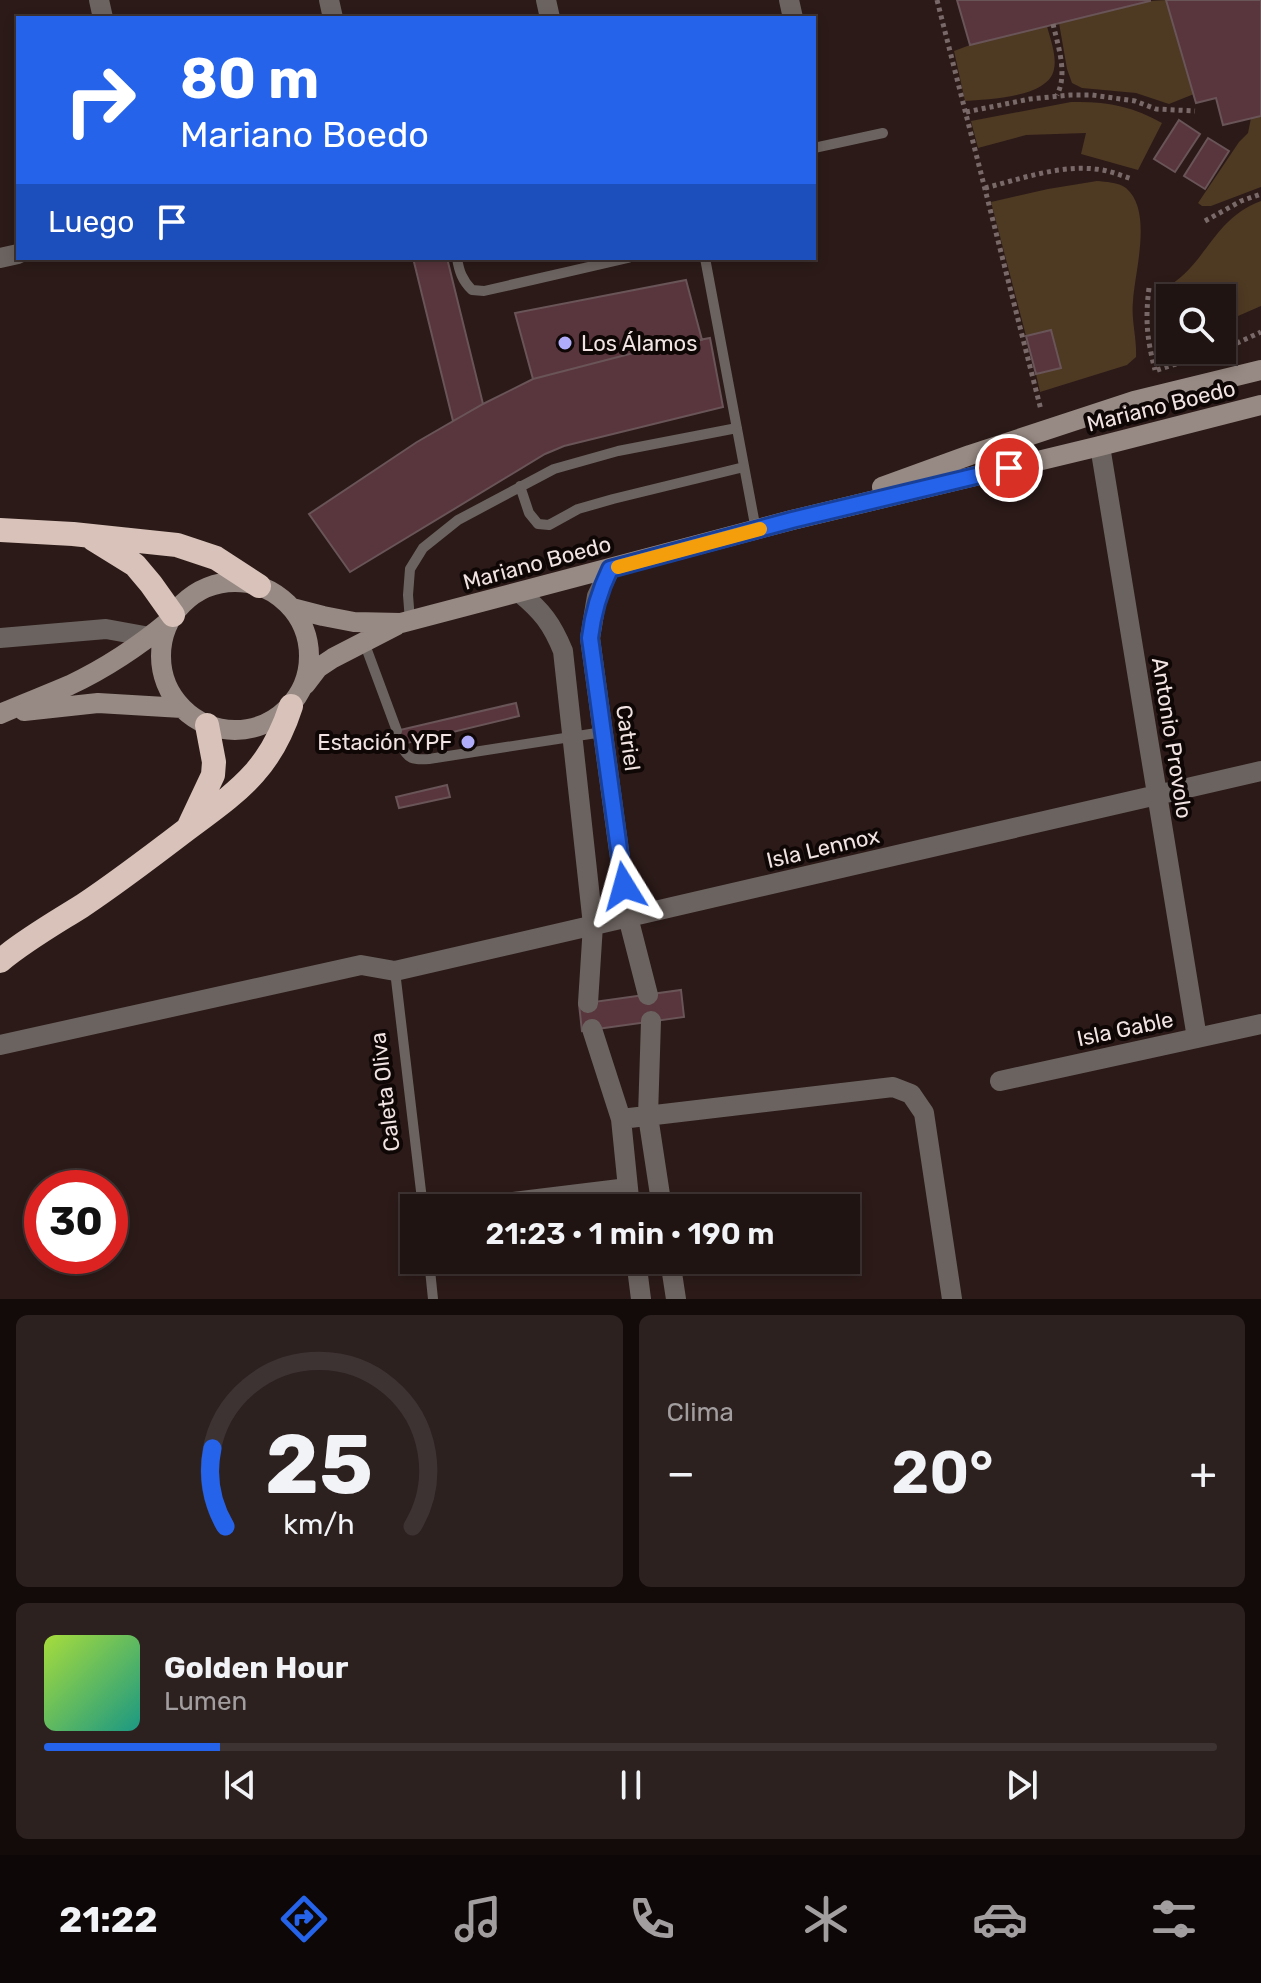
<!DOCTYPE html>
<html lang="es">
<meta charset="utf-8">
<style>
body{margin:0;font-family:Rubik,sans-serif;background:#2d2120;color:#f1f3f6;height:100vh;display:flex;flex-direction:column;font-size:30px;white-space:nowrap}
*{box-sizing:border-box;margin:0}
p{font-size:26px;color:#a29e9f}
.icon{flex:none;width:44px;height:44px;fill:none;stroke:currentColor;stroke-width:2;stroke-linecap:round;stroke-linejoin:round}
.map{position:relative;height:1299px;overflow:hidden}
.drawer{display:flex;flex-direction:column;gap:16px;padding:16px;background:#120b0a;flex:1}
.drawer>*{flex:none}
.guide{position:absolute;left:16px;top:16px;width:800px;height:244px;border-radius:0px;box-shadow:0 4px 12px #0003,0 0 0 2px #3d3332;background:#2563eb;color:#fff;overflow:hidden}
.controls{position:absolute;left:1156px;top:284px;display:grid;gap:16px}
.controls a{display:grid;place-items:center;width:80px;height:80px;border-radius:0px;background:#201412;box-shadow:0 4px 12px #0003,0 0 0 2px #3d3332;font-size:40px}
.speed{position:absolute;left:24px;top:1170px;display:flex;gap:16px;font-size:40px;font-weight:700;text-align:center}
.speed>*{display:grid;place-content:center;width:104px;height:104px;border-radius:50%;background:#201412;box-shadow:0 4px 12px #0003,0 0 0 2px #3d3332;line-height:1}
.speed .limit{border:12px solid #d22;background:#fff;color:#111}
.pin{position:absolute;display:grid;place-items:center;width:68px;height:68px;color:#fff;margin:-34px;border:4px solid #fff;border-radius:50%;box-shadow:0 2px 8px #0007}
.me{position:absolute;width:88px;margin:-44px;rotate:352deg;stroke-linejoin:round;filter:drop-shadow(0 0 6px #0008)}
.turn{display:flex;align-items:center;gap:28px;height:168px;padding:0 32px;font-size:36px}
.turn .icon{width:104px;height:104px;stroke-width:2.5}
.turn b{display:block;font-size:56px;line-height:68px}
.then{display:flex;align-items:center;height:76px;padding:0 32px;background:#0003;gap:16px;font-size:30px}
.big{font-size:60px;font-weight:600;line-height:1.1}
.drawer .tile{flex:1;display:flex;flex-direction:column;justify-content:center;gap:12px;min-width:0;padding:0 28px;border-radius:12px;background:#2d2120}
.drawer .dial{align-items:center;gap:0}
.dial svg{height:208px;overflow:visible;fill:none;stroke:#3d3332;stroke-width:7;stroke-linecap:round;text-anchor:middle}
.dial text{fill:#f1f3f6;stroke:none}
.song{display:flex;align-items:center;gap:24px}
.cover{width:96px;height:96px;border-radius:12px;background:linear-gradient(135deg,hsl(80 70% 55%),hsl(170 70% 35%))}
.played{height:8px;border-radius:4px;background:linear-gradient(90deg,#2563eb 15%,#3d3332 15%)}
.keys{display:flex;justify-content:space-around;direction:ltr}
.heat{display:flex;justify-content:space-between;align-items:center;font-size:44px;direction:ltr}
.drawer .tiles{flex:1;display:grid;gap:16px;grid-template-columns:1fr 1fr}
.tile:last-child{grid-column:span 2}
.trip{position:absolute;left:400px;top:1194px;width:460px;height:80px;border-radius:0px;background:#201412;box-shadow:0 4px 12px #0003,0 0 0 2px #3d3332;font-weight:600;line-height:80px;text-align:center}
.tabs{display:flex;height:128px;justify-content:space-around;align-items:center;background:#0d0807;color:#a29e9f}
.tabs .icon{width:56px;height:56px}
.tabs .on{color:#2563eb}
.tabs b{font-size:36px;color:#f1f3f6}
.map>svg:first-child{display:block}
.green{fill:#4e3923}
.building{fill:#59353d;stroke:#695458;stroke-width:2}
.lines{fill:none;stroke-linecap:round;stroke-linejoin:round}
.path{stroke:#796968;stroke-width:5;stroke-dasharray:4 4;stroke-linecap:butt}
.service{stroke:#6b635f;stroke-width:10}
.minor{stroke:#6b635f;stroke-width:20}
.secondary{stroke:#978983;stroke-width:20}
.motorway{stroke:#d8c2b9;stroke-width:24}
.route-casing{stroke:#184099;stroke-width:20}
.route{stroke:#2563eb;stroke-width:14}
.slow{stroke:#f59e0b;stroke-width:14}
.poi-dot{fill:#b0aefa;stroke:#0e0706;stroke-width:3}
.labels{text-anchor:middle;dominant-baseline:central;stroke-width:8;stroke-linejoin:round;paint-order:stroke}
.poi-label{font-size:22px;fill:#f0e3e2;stroke:#0e0706;text-anchor:start}
.street-label{font-size:22px;fill:#f0e3e2;stroke:#0e0706}
</style>
<div class="map">
<svg width="1261" height="1299" viewBox="0 0 1261 1299">
<rect width="100%" height="100%" fill="#2b1a18"/>
<path class="green" d="M1166 0 1194 94 1169 104 1136 93 1082 88 1072 83 1067 69 1059 23 1150 1Z
M1047 26C1050 38 1057 56 1054 69 1049 98 988 99 965 101L954 51 970 45Z
M1071 102C1105 101 1133 106 1162 123L1138 170 1081 154 1086 133 1026 135 978 148 971 121Z
M1261 116V187L1211 206H1202L1198 203 1239 142 1248 133 1251 118Z
M1097 181C1106 182 1118 182 1126 188 1153 211 1135 270 1133 301 1131 320 1137 338 1136 357L1127 365 1040 392 1036 374 1061 368 1051 331 1026 336 991 202 1048 189Z
M1261 201V306L1222 323V298H1170V333L1166 334C1155 321 1157 305 1161 290 1206 269 1210 220 1261 201Z"/>
<path class="building" d="M957 0H1150V1L970 45Z
M1166 0H1261V116L1223 125 1216 98 1196 103Z
M1179 120 1200 134 1175 172 1154 159Z
M1208 138 1229 151 1205 189 1184 176Z
M413 258H447L483 404 453 421Z
M686 280 702 340 645 350 533 379 515 313Z
M1051 330 1061 368 1036 374 1026 336Z
M710 338 723 407 564 446 545 454 350 572 309 514 417 442 483 404 533 379 645 350Z
M516 703 519 716 386 748 383 734Z
M447 785 450 797 399 808 396 797Z
M681 990 684 1017 582 1031 579 1004Z"/>
<g class="lines">
<path class="path" d="M937 0 1041 410
M1053 24C1058 46 1068 74 1057 95
M966 112 1030 99 1070 95H1092L1135 101 1156 109 1195 111
M985 188C1020 179 1059 165 1095 169 1108 170 1120 175 1132 179
M1205 221 1241 201 1261 194
M1149 288C1145 320 1147 339 1155 370
M1222 350 1261 332
M1157 370 1221 350"/>
<path class="service" d="M814 148 883 133
M457 258C459 271 462 280 472 290L484 291 628 258
M705 258 756 530
M520 486 529 513 538 524 549 525 578 509 613 499 744 467
M410 621 408 595 410 569 423 548 458 520 554 469 618 451 737 428
M364 642 397 731
M401 744C407 760 414 760 429 759L603 732
M395 971 423 1208
M429 1260 433 1299"/>
<path class="minor" d="M99 0 103 18
M329 0 333 18
M546 0 550 18
M789 0 793 18
M0 258 18 254
M1100 446 1197 1038
M610 569 597 596 590 638 628 917 648 995
M520 593C542 611 552 624 563 651L593 925 588 1003
M0 638 106 629 150 637
M651 1021 648 1116 662 1208
M592 1029 621 1119 630 1208
M0 1045 361 965 395 971 1261 771
M1000 1081 1261 1024
M621 1119 893 1087 911 1094 924 1113 952 1299
M479 1206 628 1188
M636 1260 641 1299
M670 1260 676 1299"/>
<path class="secondary" d="M882 487 970 455 1134 401 1261 370
M161 656a74 74 0 1 1 148 0a74 74 0 1 1-148 0Z
M292 608 323 616 354 622 401 623 792 520 1100 446 1261 405
M305 685 318 668 333 658 397 625
M24 711 98 703 182 708
M0 714C23 704 47 695 70 685 106 668 139 646 169 621"/>
<path class="motorway" d="M0 530 73 534 177 545 216 558 259 586
M93 539 135 565 151 584 173 615
M189 826 213 775 214 762 207 725
M0 961C25 940 55 923 82 906 118 882 152 856 186 830 238 791 270 771 291 706"/>
</g>
<g class="lines">
<defs>
<path id="route" d="M624 886 590 638C593 612 599 592 610 569L792 520 1009 468"/>
</defs>
<use href="#route" class="route-casing"/>
<use href="#route" class="route"/>
<path class="slow" d="M618 567 760 529"/>
</g>
<g class="poi-dot">
<circle cx="565" cy="343" r="8"/>
<circle cx="468" cy="742" r="8"/>
</g>
<g class="labels">
<g class="poi-label">
<text x="581" y="343">Los Álamos</text>
<text x="452" y="742" text-anchor="end">Estación YPF</text>
</g>
<g class="street-label">
<text transform="translate(1161 406) rotate(-14)">Mariano Boedo</text>
<text transform="translate(537 563) rotate(-15)">Mariano Boedo</text>
<text transform="translate(628 738) rotate(82)">Catriel</text>
<text transform="translate(1172 738) rotate(81)">Antonio Provolo</text>
<text transform="translate(823 848) rotate(-13)">Isla Lennox</text>
<text transform="translate(1125 1029) rotate(-12)">Isla Gable</text>
<text transform="translate(385 1092) rotate(-97)">Caleta Oliva</text>
</g>
</g>
</svg>
<div class="controls">
<a><svg class="icon" aria-label="search" viewBox="0 0 24 24"><circle cx="10" cy="10" r="6"/><path d="M15 15l6 6"/></svg></a>
</div>
<div class="speed"><div class="limit">30</div></div>
<div class="pin" style="left:1009px;top:468px;background:#d93025"><svg class="icon" aria-label="arrive" viewBox="0 0 24 24"><path d="M6 21V4h12l-3 4 3 4H6"/></svg></div>
<svg class="me" style="left:624px;top:886px" viewBox="-20 -20 40 40"><path d="M0-17L14 15 0 8-14 15z" fill="#2563eb" stroke="#fff" stroke-width="4"/></svg>
<div class="trip">21:23 · 1 min · 190 m</div>
<div class="guide">
<div class="turn"><svg class="icon" aria-label="right" viewBox="0 0 24 24"><path d="M7 20v-9h11M14 6l5 5-5 5"/></svg><div><b>80 m</b>Mariano Boedo</div></div>
<div class="then">Luego<svg class="icon" aria-label="arrive" viewBox="0 0 24 24"><path d="M6 21V4h12l-3 4 3 4H6"/></svg></div>
</div>
</div>
<section class="drawer">
<div class="tiles">
<div class="tile dial"><svg viewBox="0 0 100 80">
<path d="M14 69A42 42 0 1 1 86 69"/>
<path d="M14 69A42 42 0 0 1 9 39" stroke="#2563eb"/>
<text x="50" y="56" font-size="32" font-weight="700">25</text>
<text x="50" y="72" font-size="11">km/h</text>
</svg></div>
<div class="tile"><p>Clima</p>
<div class="heat"><a>−</a><b class="big">20°</b><a>+</a></div>
</div>
<div class="tile">
<div class="song"><i class="cover"></i><div><b>Golden Hour</b><p>Lumen</p></div></div>
<div class="played"></div>
<div class="keys"><svg class="icon" aria-label="previous" viewBox="0 0 24 24"><path d="M18 5L8 12l10 7zM5 5v14"/></svg><svg class="icon" aria-label="pause" viewBox="0 0 24 24"><path d="M8 5v14M16 5v14"/></svg><svg class="icon" aria-label="next" viewBox="0 0 24 24"><path d="M6 5l10 7-10 7zM19 5v14"/></svg></div>
</div>
</div>
</section>
<nav class="tabs">
<b>21:22</b>
<svg class="icon on" aria-label="directions" viewBox="0 0 24 24"><path d="M12 3l9 9-9 9-9-9zM9 14v-3h6M13 9l2 2-2 2"/></svg>
<svg class="icon" aria-label="music" viewBox="0 0 24 24"><path d="M9 18V5l10-2v13"/><circle cx="6" cy="18" r="3"/><circle cx="16" cy="16" r="3"/></svg>
<svg class="icon" aria-label="phone" viewBox="0 0 24 24"><path d="M5 4h4l2 5-3 2q2 4 5 5l2-3 5 2v4C11 20 4 13 5 4z"/></svg>
<svg class="icon" aria-label="climate" viewBox="0 0 24 24"><path d="M12 3v18M4 7l16 10M4 17L20 7"/></svg>
<svg class="icon" aria-label="car" viewBox="0 0 24 24"><path d="M5 17H2v-5l4-1 3-4h7l3 4 3 1v5h-3M9 17h6M6 11h13"/><circle cx="7" cy="17" r="2"/><circle cx="17" cy="17" r="2"/></svg>
<svg class="icon" aria-label="filters" viewBox="0 0 24 24"><path d="M4 7h16M4 17h16"/><circle cx="9" cy="7" r="2"/><circle cx="15" cy="17" r="2"/></svg>
</nav>
